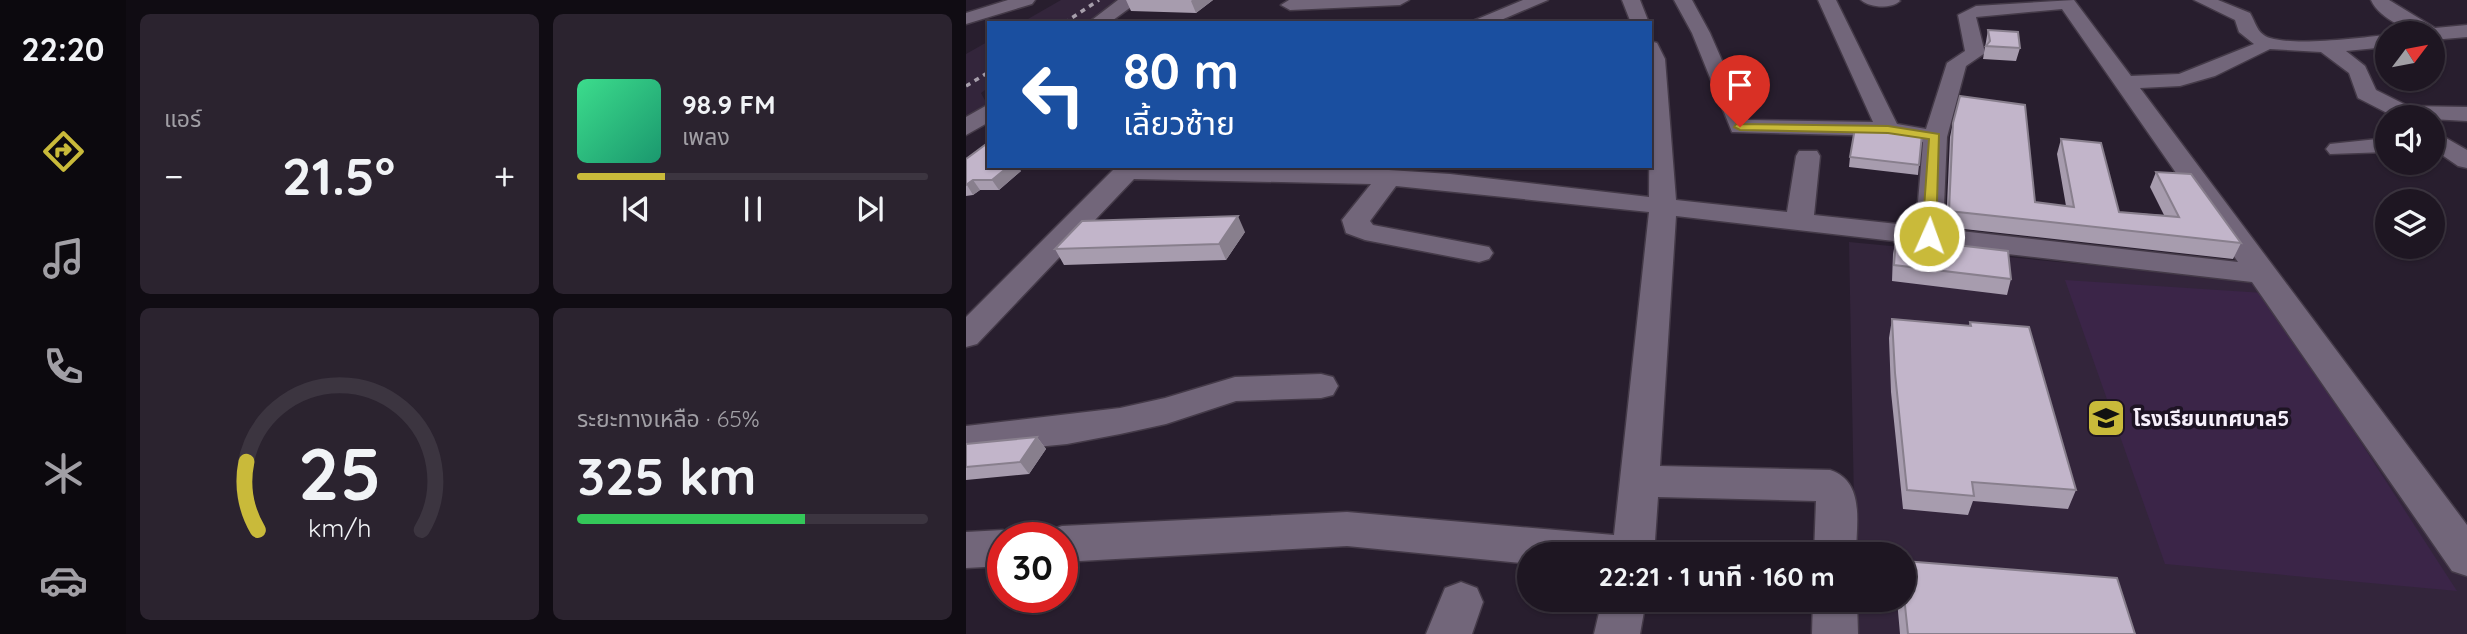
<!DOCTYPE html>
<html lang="th">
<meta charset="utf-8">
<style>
body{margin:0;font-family:Quicksand,"Noto Sans Thai",sans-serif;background:#2b232f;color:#f1f3f6;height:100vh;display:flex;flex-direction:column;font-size:26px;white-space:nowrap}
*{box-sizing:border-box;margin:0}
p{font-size:23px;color:#a19fa5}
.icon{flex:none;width:38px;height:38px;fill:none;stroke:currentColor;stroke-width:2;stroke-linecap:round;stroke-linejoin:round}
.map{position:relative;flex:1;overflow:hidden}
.drawer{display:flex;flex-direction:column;gap:14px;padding:14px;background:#100c13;width:840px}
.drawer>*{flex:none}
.banner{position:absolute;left:21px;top:21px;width:665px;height:147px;border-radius:0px;box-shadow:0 2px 5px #0004,0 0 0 2px #3c3540;background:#1a4fa0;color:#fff;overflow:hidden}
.needle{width:46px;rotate:58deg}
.tools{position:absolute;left:1409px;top:21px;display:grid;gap:14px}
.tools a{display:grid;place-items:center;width:70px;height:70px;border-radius:50%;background:#1e1622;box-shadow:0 2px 5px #0004,0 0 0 2px #3c3540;font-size:35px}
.speed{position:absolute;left:21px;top:522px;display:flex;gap:14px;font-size:35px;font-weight:700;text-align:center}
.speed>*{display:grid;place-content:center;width:91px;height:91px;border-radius:50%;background:#1e1622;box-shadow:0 2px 5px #0004,0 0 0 2px #3c3540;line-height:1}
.speed .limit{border:10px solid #d22;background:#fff;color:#111}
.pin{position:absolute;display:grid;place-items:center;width:60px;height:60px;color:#fff;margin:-72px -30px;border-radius:50% 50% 50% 0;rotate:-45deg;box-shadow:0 0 7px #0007}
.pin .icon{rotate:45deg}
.me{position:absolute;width:77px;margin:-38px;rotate:2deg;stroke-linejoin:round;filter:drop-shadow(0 0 5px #0008)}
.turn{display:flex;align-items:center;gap:24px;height:147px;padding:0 21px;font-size:32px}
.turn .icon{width:91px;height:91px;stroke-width:2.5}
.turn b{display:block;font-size:49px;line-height:60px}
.big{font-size:52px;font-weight:700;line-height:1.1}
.drawer .card{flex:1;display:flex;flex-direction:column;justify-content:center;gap:10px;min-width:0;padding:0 24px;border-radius:10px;background:#2b232f}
.drawer .dial{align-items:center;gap:0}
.dial svg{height:182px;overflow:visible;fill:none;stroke:#3c3540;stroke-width:7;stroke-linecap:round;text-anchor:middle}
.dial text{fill:#f1f3f6;stroke:none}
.song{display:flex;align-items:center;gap:21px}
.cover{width:84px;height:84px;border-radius:10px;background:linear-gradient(135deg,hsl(150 70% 55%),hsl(160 70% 35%))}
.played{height:7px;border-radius:4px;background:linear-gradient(90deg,#c9ba3a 25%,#3c3540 25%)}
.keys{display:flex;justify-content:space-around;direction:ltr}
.heat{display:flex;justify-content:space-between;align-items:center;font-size:38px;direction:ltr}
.charge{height:10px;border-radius:5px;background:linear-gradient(90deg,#34c759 65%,#3c3540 0)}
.drawer .tiles{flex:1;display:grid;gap:14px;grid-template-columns:repeat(2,1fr)}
.trip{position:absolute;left:551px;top:542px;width:399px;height:70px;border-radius:35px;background:#1e1622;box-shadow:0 2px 5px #0004,0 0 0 2px #3c3540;font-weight:700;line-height:70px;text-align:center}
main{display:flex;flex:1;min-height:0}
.menu{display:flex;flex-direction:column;width:126px;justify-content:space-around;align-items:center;background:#0c090e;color:#a19fa5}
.menu .icon{width:49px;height:49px}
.menu .active{color:#c9ba3a}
.menu b{font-size:32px;color:#f1f3f6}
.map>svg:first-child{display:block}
.built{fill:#33253b}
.green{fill:#3b2548}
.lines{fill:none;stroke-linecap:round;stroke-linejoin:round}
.minor-casing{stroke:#443a48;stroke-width:3}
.minor{fill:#72667a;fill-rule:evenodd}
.rail{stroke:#a69eab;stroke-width:3.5;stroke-dasharray:5 5;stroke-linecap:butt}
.wall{fill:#a79cae}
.shaded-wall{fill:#887f8d}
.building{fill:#c2b5ca;stroke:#887f8d;stroke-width:2}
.route{fill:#c9ba3a;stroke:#837926;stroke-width:2}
.labels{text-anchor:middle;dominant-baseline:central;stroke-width:7;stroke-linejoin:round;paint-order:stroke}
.poi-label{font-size:21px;font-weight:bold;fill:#f7f0fb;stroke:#1e1424;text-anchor:start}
</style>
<main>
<nav class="menu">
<b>22:20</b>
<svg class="icon active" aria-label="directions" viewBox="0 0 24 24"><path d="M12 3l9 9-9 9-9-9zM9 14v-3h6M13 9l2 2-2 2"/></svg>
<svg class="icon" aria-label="music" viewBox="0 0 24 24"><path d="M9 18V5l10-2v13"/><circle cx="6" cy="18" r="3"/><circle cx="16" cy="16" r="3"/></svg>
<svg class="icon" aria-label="phone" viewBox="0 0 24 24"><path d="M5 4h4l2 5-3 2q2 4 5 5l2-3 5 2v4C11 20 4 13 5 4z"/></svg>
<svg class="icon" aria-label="climate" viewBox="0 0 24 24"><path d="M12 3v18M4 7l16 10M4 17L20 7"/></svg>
<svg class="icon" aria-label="car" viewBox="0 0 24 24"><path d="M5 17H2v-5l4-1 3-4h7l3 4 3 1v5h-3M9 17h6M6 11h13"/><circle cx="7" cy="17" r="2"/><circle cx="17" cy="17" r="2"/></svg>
</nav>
<section class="drawer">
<div class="tiles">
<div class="card"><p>แอร์</p>
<div class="heat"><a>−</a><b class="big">21.5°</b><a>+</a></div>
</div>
<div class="card">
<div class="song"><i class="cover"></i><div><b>98.9 FM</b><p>เพลง</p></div></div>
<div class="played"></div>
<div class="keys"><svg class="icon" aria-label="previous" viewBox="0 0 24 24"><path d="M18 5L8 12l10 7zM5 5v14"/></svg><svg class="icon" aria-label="pause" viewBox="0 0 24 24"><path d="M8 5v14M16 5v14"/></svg><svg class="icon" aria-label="next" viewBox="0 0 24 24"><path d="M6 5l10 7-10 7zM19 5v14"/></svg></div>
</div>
<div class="card dial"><svg viewBox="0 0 100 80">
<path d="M14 69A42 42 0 1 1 86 69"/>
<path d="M14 69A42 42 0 0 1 9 39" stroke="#c9ba3a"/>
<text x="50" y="56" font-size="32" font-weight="700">25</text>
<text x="50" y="72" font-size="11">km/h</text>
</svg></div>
<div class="card"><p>ระยะทางเหลือ · 65%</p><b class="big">325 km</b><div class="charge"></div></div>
</div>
</section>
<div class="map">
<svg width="1501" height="634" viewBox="0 0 1501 634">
<rect width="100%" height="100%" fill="#281e2e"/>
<path class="built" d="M95 0H154L120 23H55Z
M23 41V87L15 93 22 106 0 122V54Z
M883 242 1303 282 1501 577V634H891L890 600H938V555H889Z"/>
<path class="green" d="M1099 280 1298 293 1491 591 1199 564Z"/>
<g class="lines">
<defs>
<path id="minor" d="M42 0H69L66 4 0 24V13Z
M152 0H217L208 5 165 7 143 23H122Z
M323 0H443L434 5 324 10 315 5Z
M557 0H582L528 23H502Z
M656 0H674L683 23H665Z
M708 0H726L744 33 782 120 907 122 852 0H870L931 124 960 129 981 63 999 51 992 15 1010 6 1108 0 1165 76 1213 74 1288 44 1273 32 1269 20 1228 0H1252L1284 13C1290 23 1291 34 1304 38 1331 46 1391 38 1421 35V47L1380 51 1399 66 1410 90 1442 106 1501 107V121L1429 117 1392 98 1383 73 1355 52 1304 49 1249 76 1214 86 1174 88 1501 525V576L1486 571 1286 282 710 216 694 466 864 470C900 482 890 524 890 555H848L850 501 692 497 688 555H564V564L381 546 96 562V537H78L81 531 96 526 381 512 648 535 683 212 430 186 404 221 407 225 523 247 527 253 523 259 513 262 399 240 380 233 376 220 405 184 168 179 11 344 0 347V317L151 166H362L484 174 683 197 684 41 691 43 699 59 710 200 821 212 830 156 833 151H851L854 156 848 215 950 226 957 142 922 136 766 132 726 33ZM1096 9 1272 262 977 229 981 137 1000 66 1019 53 1010 17Z
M895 0H933L934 1C925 9 904 8 895 0Z
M1405 0H1423L1469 28 1501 25V37L1466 40V33C1446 33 1414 20 1405 0Z
M23 104V122L0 135V117Z
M1466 130 1501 150V168L1492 166 1466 148Z
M1421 138V152L1364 154 1360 149 1364 144Z
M355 374 367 377 372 386 367 395 355 398 270 401 200 424 154 434 101 444 0 454V426L154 408 199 398 269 377Z
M37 530 53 537H37V566L0 568V532Z
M495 582 511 588 517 602 506 634H460L479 588Z
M636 600H680L674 634H628Z
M847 600H891L892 634H846Z"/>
</defs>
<use href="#minor" class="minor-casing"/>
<use href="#minor" class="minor"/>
<path class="rail" d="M98 23 133 0
M0 86 23 72"/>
</g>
<path class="wall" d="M160 0H247L230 13 165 11Z
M1022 30 1054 48 1050 61 1017 59Z
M987 123 1069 202 1100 206 1091 154 1095 139 1153 212 1198 215 1184 187 1190 172 1275 243 1267 259 980 227 984 137Z
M884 157 953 165 952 175 883 167Z
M0 159 55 171 33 190H14L7 195 0 196Z
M279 232 260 260 98 265 89 249Z
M930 238 1045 279 1041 295 926 281 927 254Z
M926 319 1003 326 1004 322 1110 490 1102 509 1007 501 1002 515 937 509 925 392 923 338Z
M71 437 80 449 63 474 0 480V444Z
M931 600H938L1169 634H934Z"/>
<path class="shaded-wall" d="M226 0H247L230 13 225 1Z
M43 166H52L55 171 33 190 26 180Z
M7 180 14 190 7 195 1 185Z
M272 216 279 232 260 260 253 244Z
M71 437 80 449 63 474 54 462Z"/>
<path class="building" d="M1022 30 1052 32 1054 48 1020 46 1024 41Z
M994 96 1059 105 1069 202 1108 207 1095 139 1135 143 1153 212 1213 217 1190 172 1225 174 1275 243 983 211 987 123Z
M889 128 956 134 953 165 884 157Z
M23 142V166H43L26 180H7L0 185V159Z
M272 216 253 244 89 249 116 221Z
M930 238 1042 251 1045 279 928 265Z
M926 319 1005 326 1004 322 1063 327 1110 490 1006 482 1008 496 941 490 929 373Z
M71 437 54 462 0 467V444Z
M938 561 1151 578 1169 634H942L938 596Z"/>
<path class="route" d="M770 124 922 126 973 134 970 236 963 241 956 236 963 139 922 133 774 130 768 127Z"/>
<defs>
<symbol id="school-square" viewBox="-11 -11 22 22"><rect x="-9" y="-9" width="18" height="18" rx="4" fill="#c9ba3a" stroke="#1e1424"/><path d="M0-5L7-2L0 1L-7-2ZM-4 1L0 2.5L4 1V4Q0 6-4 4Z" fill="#111"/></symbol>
</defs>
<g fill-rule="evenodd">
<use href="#school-square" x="1118" y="396" width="44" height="44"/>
</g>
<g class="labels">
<g class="poi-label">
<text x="1167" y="418">โรงเรียนเทศบาล5</text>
</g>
</g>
</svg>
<div class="tools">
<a><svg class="needle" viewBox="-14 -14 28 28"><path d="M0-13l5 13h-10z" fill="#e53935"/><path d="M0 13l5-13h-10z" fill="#a19fa5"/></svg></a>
<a><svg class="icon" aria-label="sound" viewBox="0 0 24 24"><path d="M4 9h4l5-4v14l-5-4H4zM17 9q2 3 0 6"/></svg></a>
<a><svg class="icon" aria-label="layers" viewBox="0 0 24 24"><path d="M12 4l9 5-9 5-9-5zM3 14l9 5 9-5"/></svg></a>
</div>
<div class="speed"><div class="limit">30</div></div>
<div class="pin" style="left:774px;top:127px;background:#d93025"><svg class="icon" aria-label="arrive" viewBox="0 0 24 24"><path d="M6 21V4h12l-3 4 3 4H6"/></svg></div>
<svg class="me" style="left:963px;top:236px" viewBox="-20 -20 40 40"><circle r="17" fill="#c9ba3a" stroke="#fff" stroke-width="3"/><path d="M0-11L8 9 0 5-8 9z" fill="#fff"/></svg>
<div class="trip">22:21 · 1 นาที · 160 m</div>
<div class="banner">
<div class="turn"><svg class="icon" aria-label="left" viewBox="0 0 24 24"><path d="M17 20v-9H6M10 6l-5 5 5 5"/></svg><div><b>80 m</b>เลี้ยวซ้าย</div></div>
</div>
</div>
</main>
